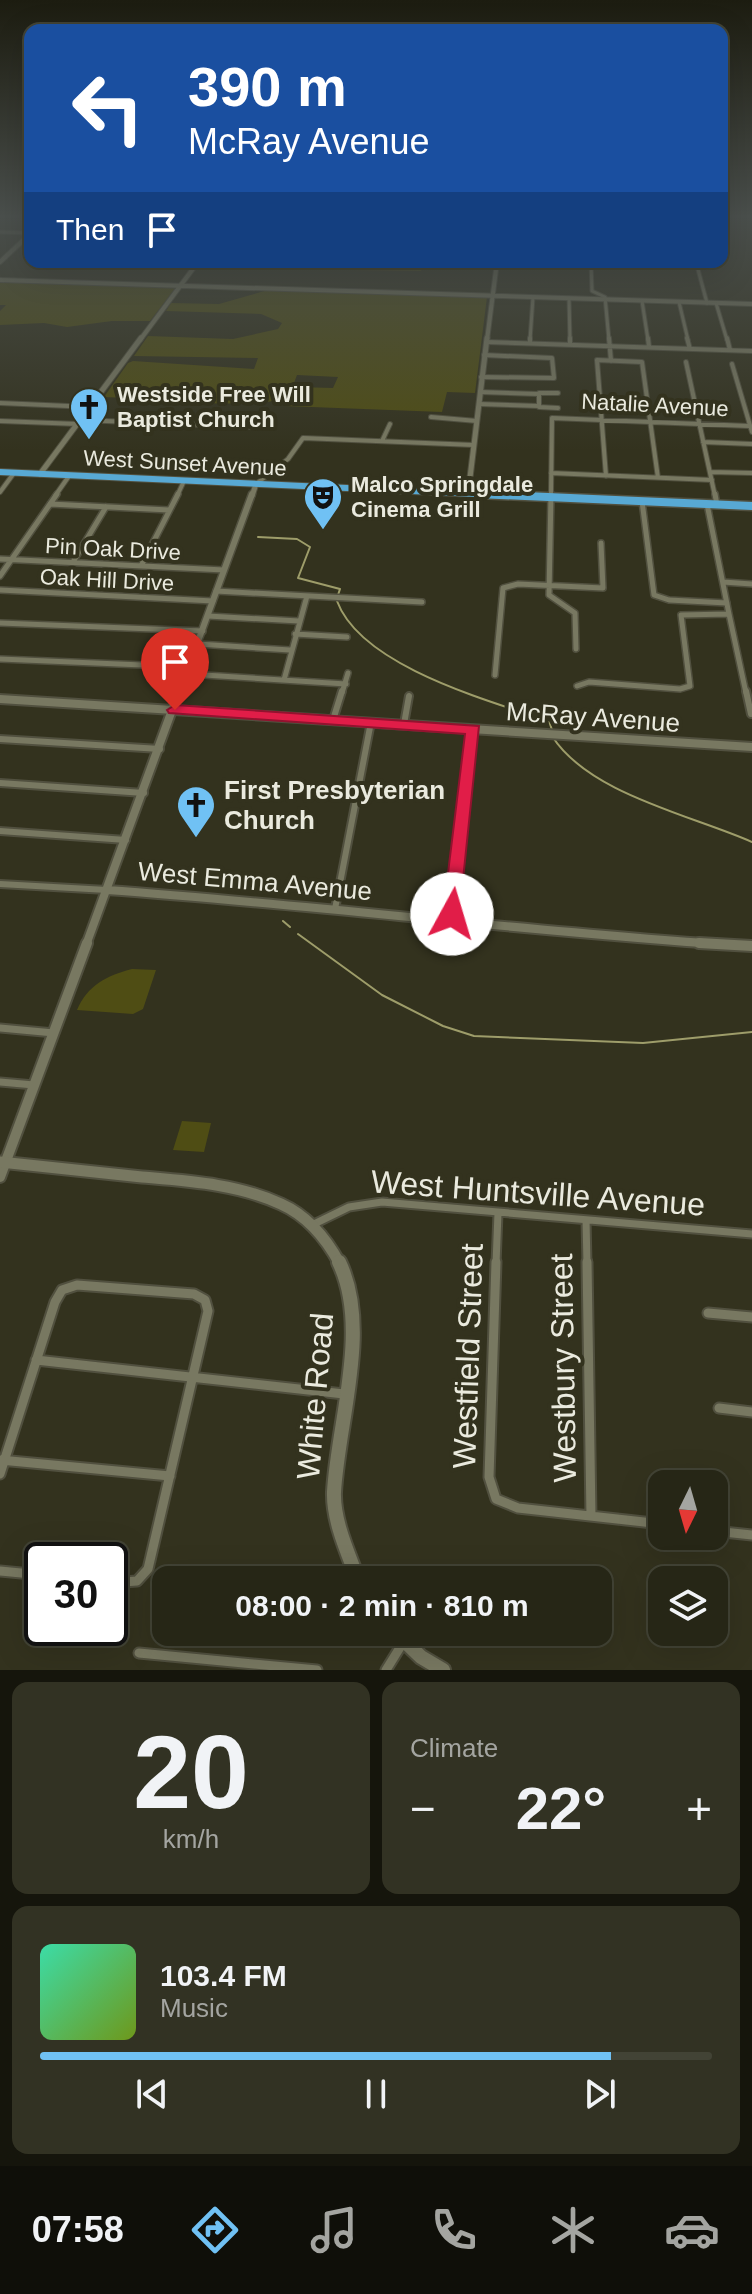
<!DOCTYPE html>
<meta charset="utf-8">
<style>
body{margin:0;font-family:Helvetica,sans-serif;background:#323223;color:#f1f3f6;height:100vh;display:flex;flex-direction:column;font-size:30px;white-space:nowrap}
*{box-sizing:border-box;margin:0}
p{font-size:26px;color:#a4a5a1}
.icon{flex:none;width:44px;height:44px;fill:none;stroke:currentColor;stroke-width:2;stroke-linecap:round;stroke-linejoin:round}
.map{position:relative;height:1670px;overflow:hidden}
.panel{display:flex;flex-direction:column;gap:12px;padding:12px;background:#15150c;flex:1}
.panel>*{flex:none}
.top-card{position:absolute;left:24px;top:24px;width:704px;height:244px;border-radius:16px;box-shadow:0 8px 32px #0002,0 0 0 2px #424335;background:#1a4fa0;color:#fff;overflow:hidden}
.needle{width:52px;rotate:185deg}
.tools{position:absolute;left:648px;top:1470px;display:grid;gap:16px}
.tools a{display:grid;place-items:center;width:80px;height:80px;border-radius:16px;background:#262616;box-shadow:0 8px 32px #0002,0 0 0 2px #424335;font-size:40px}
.speed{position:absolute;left:24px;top:1542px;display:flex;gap:16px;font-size:40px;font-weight:700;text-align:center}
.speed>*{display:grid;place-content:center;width:104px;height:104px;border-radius:50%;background:#262616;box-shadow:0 8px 32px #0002,0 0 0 2px #424335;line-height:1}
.speed .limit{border:4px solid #111;border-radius:12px;background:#fff;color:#111}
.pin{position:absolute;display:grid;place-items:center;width:68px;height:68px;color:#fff;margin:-82px -34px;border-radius:50% 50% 50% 0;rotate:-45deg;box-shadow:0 0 8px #0007}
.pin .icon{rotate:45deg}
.me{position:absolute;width:88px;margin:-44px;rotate:6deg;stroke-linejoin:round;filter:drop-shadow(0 0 6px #0008)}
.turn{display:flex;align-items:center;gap:28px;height:168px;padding:0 32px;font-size:36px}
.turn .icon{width:104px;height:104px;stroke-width:2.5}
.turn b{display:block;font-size:56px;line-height:68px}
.then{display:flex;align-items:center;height:76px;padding:0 32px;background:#0003;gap:16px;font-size:30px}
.big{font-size:60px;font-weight:800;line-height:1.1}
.panel .widget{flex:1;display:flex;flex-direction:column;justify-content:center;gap:12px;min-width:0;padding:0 28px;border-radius:16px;background:#323223}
.panel .dial{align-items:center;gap:0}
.dial b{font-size:104px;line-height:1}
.song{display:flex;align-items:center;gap:24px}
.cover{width:96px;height:96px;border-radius:12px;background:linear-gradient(135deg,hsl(160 70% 55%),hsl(80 70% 35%))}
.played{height:8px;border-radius:4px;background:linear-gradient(90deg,#70c1f4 85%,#424335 85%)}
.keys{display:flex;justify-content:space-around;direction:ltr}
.heat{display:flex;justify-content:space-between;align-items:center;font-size:44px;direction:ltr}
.panel .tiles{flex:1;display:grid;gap:12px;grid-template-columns:1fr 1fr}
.widget:last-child{grid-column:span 2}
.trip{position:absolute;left:152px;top:1566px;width:460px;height:80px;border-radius:16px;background:#262616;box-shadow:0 8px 32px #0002,0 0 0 2px #424335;font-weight:800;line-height:80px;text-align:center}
.dock{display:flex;height:128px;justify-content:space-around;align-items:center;background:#0f0f09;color:#a4a5a1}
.dock .icon{width:56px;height:56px}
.dock .active{color:#70c1f4}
.dock b{font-size:36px;color:#f1f3f6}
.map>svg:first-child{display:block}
.green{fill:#4f4d14}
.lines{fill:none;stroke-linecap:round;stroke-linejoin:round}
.stream{stroke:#9e9d6a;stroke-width:2}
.minor-far5-casing{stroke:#51503f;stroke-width:5}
.minor-far4-casing{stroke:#51503f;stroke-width:6}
.minor-far3-casing{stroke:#51503f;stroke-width:8}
.minor-far2-casing{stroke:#51503f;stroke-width:10}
.minor-far1-casing{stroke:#51503f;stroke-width:11}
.minor-casing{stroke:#51503f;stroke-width:13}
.tertiary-far4-casing{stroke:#51503f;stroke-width:6}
.tertiary-far3-casing{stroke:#51503f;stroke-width:7}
.tertiary-far2-casing{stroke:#51503f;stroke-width:9}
.tertiary-far1-casing{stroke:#51503f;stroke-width:12}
.tertiary-casing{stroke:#51503f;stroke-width:14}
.secondary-far1-casing{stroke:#51503f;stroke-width:15}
.secondary-casing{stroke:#51503f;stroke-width:18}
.trunk-far1-casing{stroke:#51503f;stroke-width:8}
.trunk-casing{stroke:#51503f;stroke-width:11}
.minor-far5{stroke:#787861;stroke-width:3}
.minor-far4{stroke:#787861;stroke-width:4}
.minor-far3{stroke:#787861;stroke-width:5}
.minor-far2{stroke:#787861;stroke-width:6}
.minor-far1{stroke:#787861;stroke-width:7}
.minor{stroke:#787861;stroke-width:9}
.tertiary-far4{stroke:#787861;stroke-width:4}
.tertiary-far3{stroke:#787861;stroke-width:5}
.tertiary-far2{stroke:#787861;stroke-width:6}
.tertiary-far1{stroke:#787861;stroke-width:8}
.tertiary{stroke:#787861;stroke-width:10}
.secondary-far1{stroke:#787861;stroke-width:11}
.secondary{stroke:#787861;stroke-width:14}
.trunk-far1{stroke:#58a9d4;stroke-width:6}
.trunk{stroke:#58a9d4;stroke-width:8}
.route{fill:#e11d48;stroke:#92132f;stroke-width:2}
.labels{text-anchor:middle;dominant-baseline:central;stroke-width:8;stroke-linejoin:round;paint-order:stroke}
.far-poi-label{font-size:22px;font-weight:bold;fill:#eaeade;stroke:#33321e;text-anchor:start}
.far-street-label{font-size:22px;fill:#eaeade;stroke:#33321e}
.street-label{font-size:26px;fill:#eaeade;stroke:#33321e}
.poi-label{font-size:26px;font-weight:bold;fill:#eaeade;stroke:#33321e;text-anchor:start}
.near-street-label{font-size:32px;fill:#eaeade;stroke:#33321e}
</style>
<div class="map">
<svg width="752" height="1670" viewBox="0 0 752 1670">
<rect width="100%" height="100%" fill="#33321e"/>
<path class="green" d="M493 262 422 266 421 271 352 270 361 267 349 263Z
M0 281 177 286 150 321H112L67 327 44 323 0 325V311L6 305H0Z
M268 290 487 297 475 393 447 392 442 412 285 406 297 387 333 388 338 377 297 375 289 396C259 412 143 398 104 397L128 363 133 361 254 369 258 358 134 356 148 336 233 339 278 329 282 323 261 314 166 311 171 303 219 304Z
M132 969 156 970 143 1009 133 1014 77 1010C88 985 106 976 132 969Z
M182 1121 211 1123 204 1152 173 1150Z"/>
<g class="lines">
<path class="stream" d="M258 537 297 539 310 547 298 578 340 589 338 595
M337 601C361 666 487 700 549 721L552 730
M552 736C589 794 691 815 752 842
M283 921 290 927
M298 934 382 995 443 1026 474 1036 643 1043 752 1032"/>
<defs>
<path id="minor-far5" d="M0 232 30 233
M591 262 592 291 605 297 609 340
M696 262 707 303
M569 298 570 340
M642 301 648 340
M679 302 688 340
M716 303 727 340
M530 340 533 297"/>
<path id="minor-far4" d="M570 338V345
M609 338 611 361
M648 338 649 347
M687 338 690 349
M727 338 730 350
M487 342 752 351
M530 343V338
M686 362 715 496
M732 364 752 432
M481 377 554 378 552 358 484 355
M480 392 539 394
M558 393H539V407L558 408
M0 403 91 407
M479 404 539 406
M431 417 477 421
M81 420 253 427
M0 421 78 424
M382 441 390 424
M703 442 752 444
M710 472 752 473
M551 473 712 480
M606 476 597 360 642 362 658 478
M256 484 288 459 303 438 474 445
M0 492 14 473
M55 496 69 476
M177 496 184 481
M551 496 552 418 749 426"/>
<path id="minor-far3" d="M551 494 549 595 575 613 576 649
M715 494 717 505
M642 501 654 595 669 600 727 603
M50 504 169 510
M0 559 224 570
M73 562 106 507
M141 566 178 494
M0 576 57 494
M723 582 752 584
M0 590 213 601
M216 591 422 602
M729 614 746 693
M208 616 299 621
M0 623 203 631
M295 634 347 637
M198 644 290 650
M0 659 190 667
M188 674 346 684
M495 675 503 588 518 584 603 588 601 543
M284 680 307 596
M577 686 589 682 680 689 690 686 681 615 729 614 707 504
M342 693 348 673"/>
<path id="minor-far2" d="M746 691 751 714
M333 720 342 691
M404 724 409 696
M0 739 160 749
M0 783 144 793
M0 831 126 840
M0 884 107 890
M335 909 371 722
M452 914 473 729"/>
<path id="minor-far1" d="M0 1028 54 1033
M0 1082 34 1085
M586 1220 587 1264
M312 1225 349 1207 382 1202 752 1234
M496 1264 498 1213"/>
<path id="minor" d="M496 1262 489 1477 496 1499 518 1508 662 1524
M587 1262 591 1516
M708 1313 752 1317
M36 1360 344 1394
M719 1408 752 1412
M0 1460 170 1476
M0 1474 55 1302 62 1290 77 1285 194 1294 205 1300 208 1311 148 1569 137 1581 110 1583
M714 1531 752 1535
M0 1571 42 1575
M139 1653 317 1670
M386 1670 404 1641"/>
<path id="tertiary-far4" d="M0 262 30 234
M0 280 752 304
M140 340 198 262
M487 340 497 262"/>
<path id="tertiary-far3" d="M40 474 141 338
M468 494 487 338
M252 496 256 484"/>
<path id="tertiary-far2" d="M179 693 252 494"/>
<path id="tertiary-far1" d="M0 699 752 747
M107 890C315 905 522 931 731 945
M86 945 179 691"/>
<path id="tertiary" d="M699 943 752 946
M0 1177 87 943"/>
<path id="secondary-far1" d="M0 1162C47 1167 94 1172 142 1177 188 1181 238 1184 281 1204 308 1216 326 1238 340 1264"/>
<path id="secondary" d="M339 1262C371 1328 338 1421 334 1492 333 1521 348 1553 358 1580
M395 1632 421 1657 443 1670"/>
<path id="trunk-far1" d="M0 472 523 496"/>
<path id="trunk" d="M478 494 752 506"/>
</defs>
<use href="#minor-far5" class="minor-far5-casing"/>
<use href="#minor-far4" class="minor-far4-casing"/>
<use href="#minor-far3" class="minor-far3-casing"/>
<use href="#minor-far2" class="minor-far2-casing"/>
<use href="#minor-far1" class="minor-far1-casing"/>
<use href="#minor" class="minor-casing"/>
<use href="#tertiary-far4" class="tertiary-far4-casing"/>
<use href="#tertiary-far3" class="tertiary-far3-casing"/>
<use href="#tertiary-far2" class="tertiary-far2-casing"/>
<use href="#tertiary-far1" class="tertiary-far1-casing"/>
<use href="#tertiary" class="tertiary-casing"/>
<use href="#secondary-far1" class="secondary-far1-casing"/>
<use href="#secondary" class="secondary-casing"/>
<use href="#trunk-far1" class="trunk-far1-casing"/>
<use href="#trunk" class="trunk-casing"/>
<use href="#minor-far5" class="minor-far5"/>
<use href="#minor-far4" class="minor-far4"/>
<use href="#minor-far3" class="minor-far3"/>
<use href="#minor-far2" class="minor-far2"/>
<use href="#minor-far1" class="minor-far1"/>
<use href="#minor" class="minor"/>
<use href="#tertiary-far4" class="tertiary-far4"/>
<use href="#tertiary-far3" class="tertiary-far3"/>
<use href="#tertiary-far2" class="tertiary-far2"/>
<use href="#tertiary-far1" class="tertiary-far1"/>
<use href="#tertiary" class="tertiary"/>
<use href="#secondary-far1" class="secondary-far1"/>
<use href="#secondary" class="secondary"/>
<use href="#trunk-far1" class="trunk-far1"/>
<use href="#trunk" class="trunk"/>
</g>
<linearGradient id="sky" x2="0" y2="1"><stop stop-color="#1c1c10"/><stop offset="0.48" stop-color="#4a4f4c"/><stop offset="1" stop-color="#4a4f4c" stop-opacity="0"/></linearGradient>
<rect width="752" height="451" fill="url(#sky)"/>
<path class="route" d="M175 705 479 726 459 918 452 920 443 914 465 734 169 713 167 710Z"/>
<defs>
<symbol id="church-pin" viewBox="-11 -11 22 30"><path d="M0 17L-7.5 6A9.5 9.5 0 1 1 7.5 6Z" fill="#70c1f4" stroke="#33321e"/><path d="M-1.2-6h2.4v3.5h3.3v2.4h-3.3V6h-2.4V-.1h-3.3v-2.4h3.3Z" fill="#111"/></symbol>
<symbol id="theatre-pin" viewBox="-11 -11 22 30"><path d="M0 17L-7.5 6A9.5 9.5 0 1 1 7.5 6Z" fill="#70c1f4" stroke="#33321e"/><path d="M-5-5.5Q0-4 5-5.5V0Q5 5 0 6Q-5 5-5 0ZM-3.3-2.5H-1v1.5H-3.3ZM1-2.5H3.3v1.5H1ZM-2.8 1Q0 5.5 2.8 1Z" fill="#111"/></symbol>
</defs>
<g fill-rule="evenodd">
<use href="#church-pin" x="67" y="385" width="44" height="60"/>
<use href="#theatre-pin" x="301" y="475" width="44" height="60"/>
<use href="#church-pin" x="174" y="783" width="44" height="60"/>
</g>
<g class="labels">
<g class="far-poi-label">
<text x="117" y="394">Westside Free Will<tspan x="117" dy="25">Baptist Church</tspan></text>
<text x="351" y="484">Malco Springdale<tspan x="351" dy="25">Cinema Grill</tspan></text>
</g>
<g class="far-street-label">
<text transform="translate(655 405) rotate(3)">Natalie Avenue</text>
<text transform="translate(185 463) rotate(3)">West Sunset Avenue</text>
<text transform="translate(113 549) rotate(3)">Pin Oak Drive</text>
<text transform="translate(107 580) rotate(3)">Oak Hill Drive</text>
</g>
<g class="street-label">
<text transform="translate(593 717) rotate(4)">McRay Avenue</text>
<text transform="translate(255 881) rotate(5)">West Emma Avenue</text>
</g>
<g class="poi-label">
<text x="224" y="790">First Presbyterian<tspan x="224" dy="30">Church</tspan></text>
</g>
<g class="near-street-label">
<text transform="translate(538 1193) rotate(4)">West Huntsville Avenue</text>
<text transform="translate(468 1356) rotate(-88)">Westfield Street</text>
<text transform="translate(563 1368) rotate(-91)">Westbury Street</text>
<text transform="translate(315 1396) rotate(-85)">White Road</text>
</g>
</g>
</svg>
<div class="tools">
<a><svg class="needle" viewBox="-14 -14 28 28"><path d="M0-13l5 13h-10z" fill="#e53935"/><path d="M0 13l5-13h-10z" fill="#a4a5a1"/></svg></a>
<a><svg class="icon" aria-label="layers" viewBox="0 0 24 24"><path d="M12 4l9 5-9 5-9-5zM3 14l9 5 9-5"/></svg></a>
</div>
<div class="speed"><div class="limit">30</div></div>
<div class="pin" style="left:175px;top:710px;background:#d93025"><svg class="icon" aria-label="arrive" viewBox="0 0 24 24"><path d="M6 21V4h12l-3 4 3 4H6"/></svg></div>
<svg class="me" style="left:452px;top:914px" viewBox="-20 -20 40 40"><circle r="19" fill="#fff"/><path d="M0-13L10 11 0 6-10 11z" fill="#e11d48"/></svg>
<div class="trip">08:00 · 2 min · 810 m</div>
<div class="top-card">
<div class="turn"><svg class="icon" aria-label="left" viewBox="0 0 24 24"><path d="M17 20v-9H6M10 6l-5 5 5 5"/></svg><div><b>390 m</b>McRay Avenue</div></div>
<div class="then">Then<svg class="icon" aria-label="arrive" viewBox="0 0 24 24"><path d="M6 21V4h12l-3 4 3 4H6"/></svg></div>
</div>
</div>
<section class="panel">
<div class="tiles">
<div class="widget dial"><b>20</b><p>km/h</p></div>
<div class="widget"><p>Climate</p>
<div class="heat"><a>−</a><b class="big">22°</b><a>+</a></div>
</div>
<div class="widget">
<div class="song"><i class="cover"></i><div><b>103.4 FM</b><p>Music</p></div></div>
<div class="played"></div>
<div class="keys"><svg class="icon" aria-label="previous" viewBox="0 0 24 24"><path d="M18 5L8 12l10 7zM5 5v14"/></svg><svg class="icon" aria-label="pause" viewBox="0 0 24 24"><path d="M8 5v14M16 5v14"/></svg><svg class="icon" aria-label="next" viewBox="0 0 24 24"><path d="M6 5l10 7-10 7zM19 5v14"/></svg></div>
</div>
</div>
</section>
<nav class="dock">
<b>07:58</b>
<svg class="icon active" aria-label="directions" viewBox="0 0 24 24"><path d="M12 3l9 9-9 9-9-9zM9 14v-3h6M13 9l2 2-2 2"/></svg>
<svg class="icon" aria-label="music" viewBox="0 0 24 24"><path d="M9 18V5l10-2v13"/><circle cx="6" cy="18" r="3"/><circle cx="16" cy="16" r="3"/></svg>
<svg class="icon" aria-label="phone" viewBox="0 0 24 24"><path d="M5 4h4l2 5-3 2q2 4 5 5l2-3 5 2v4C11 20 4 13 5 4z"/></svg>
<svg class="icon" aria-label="climate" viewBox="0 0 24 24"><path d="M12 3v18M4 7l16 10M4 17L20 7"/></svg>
<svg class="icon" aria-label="car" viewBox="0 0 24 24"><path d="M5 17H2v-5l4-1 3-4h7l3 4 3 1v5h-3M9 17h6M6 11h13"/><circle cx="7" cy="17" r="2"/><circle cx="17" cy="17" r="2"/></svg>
</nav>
